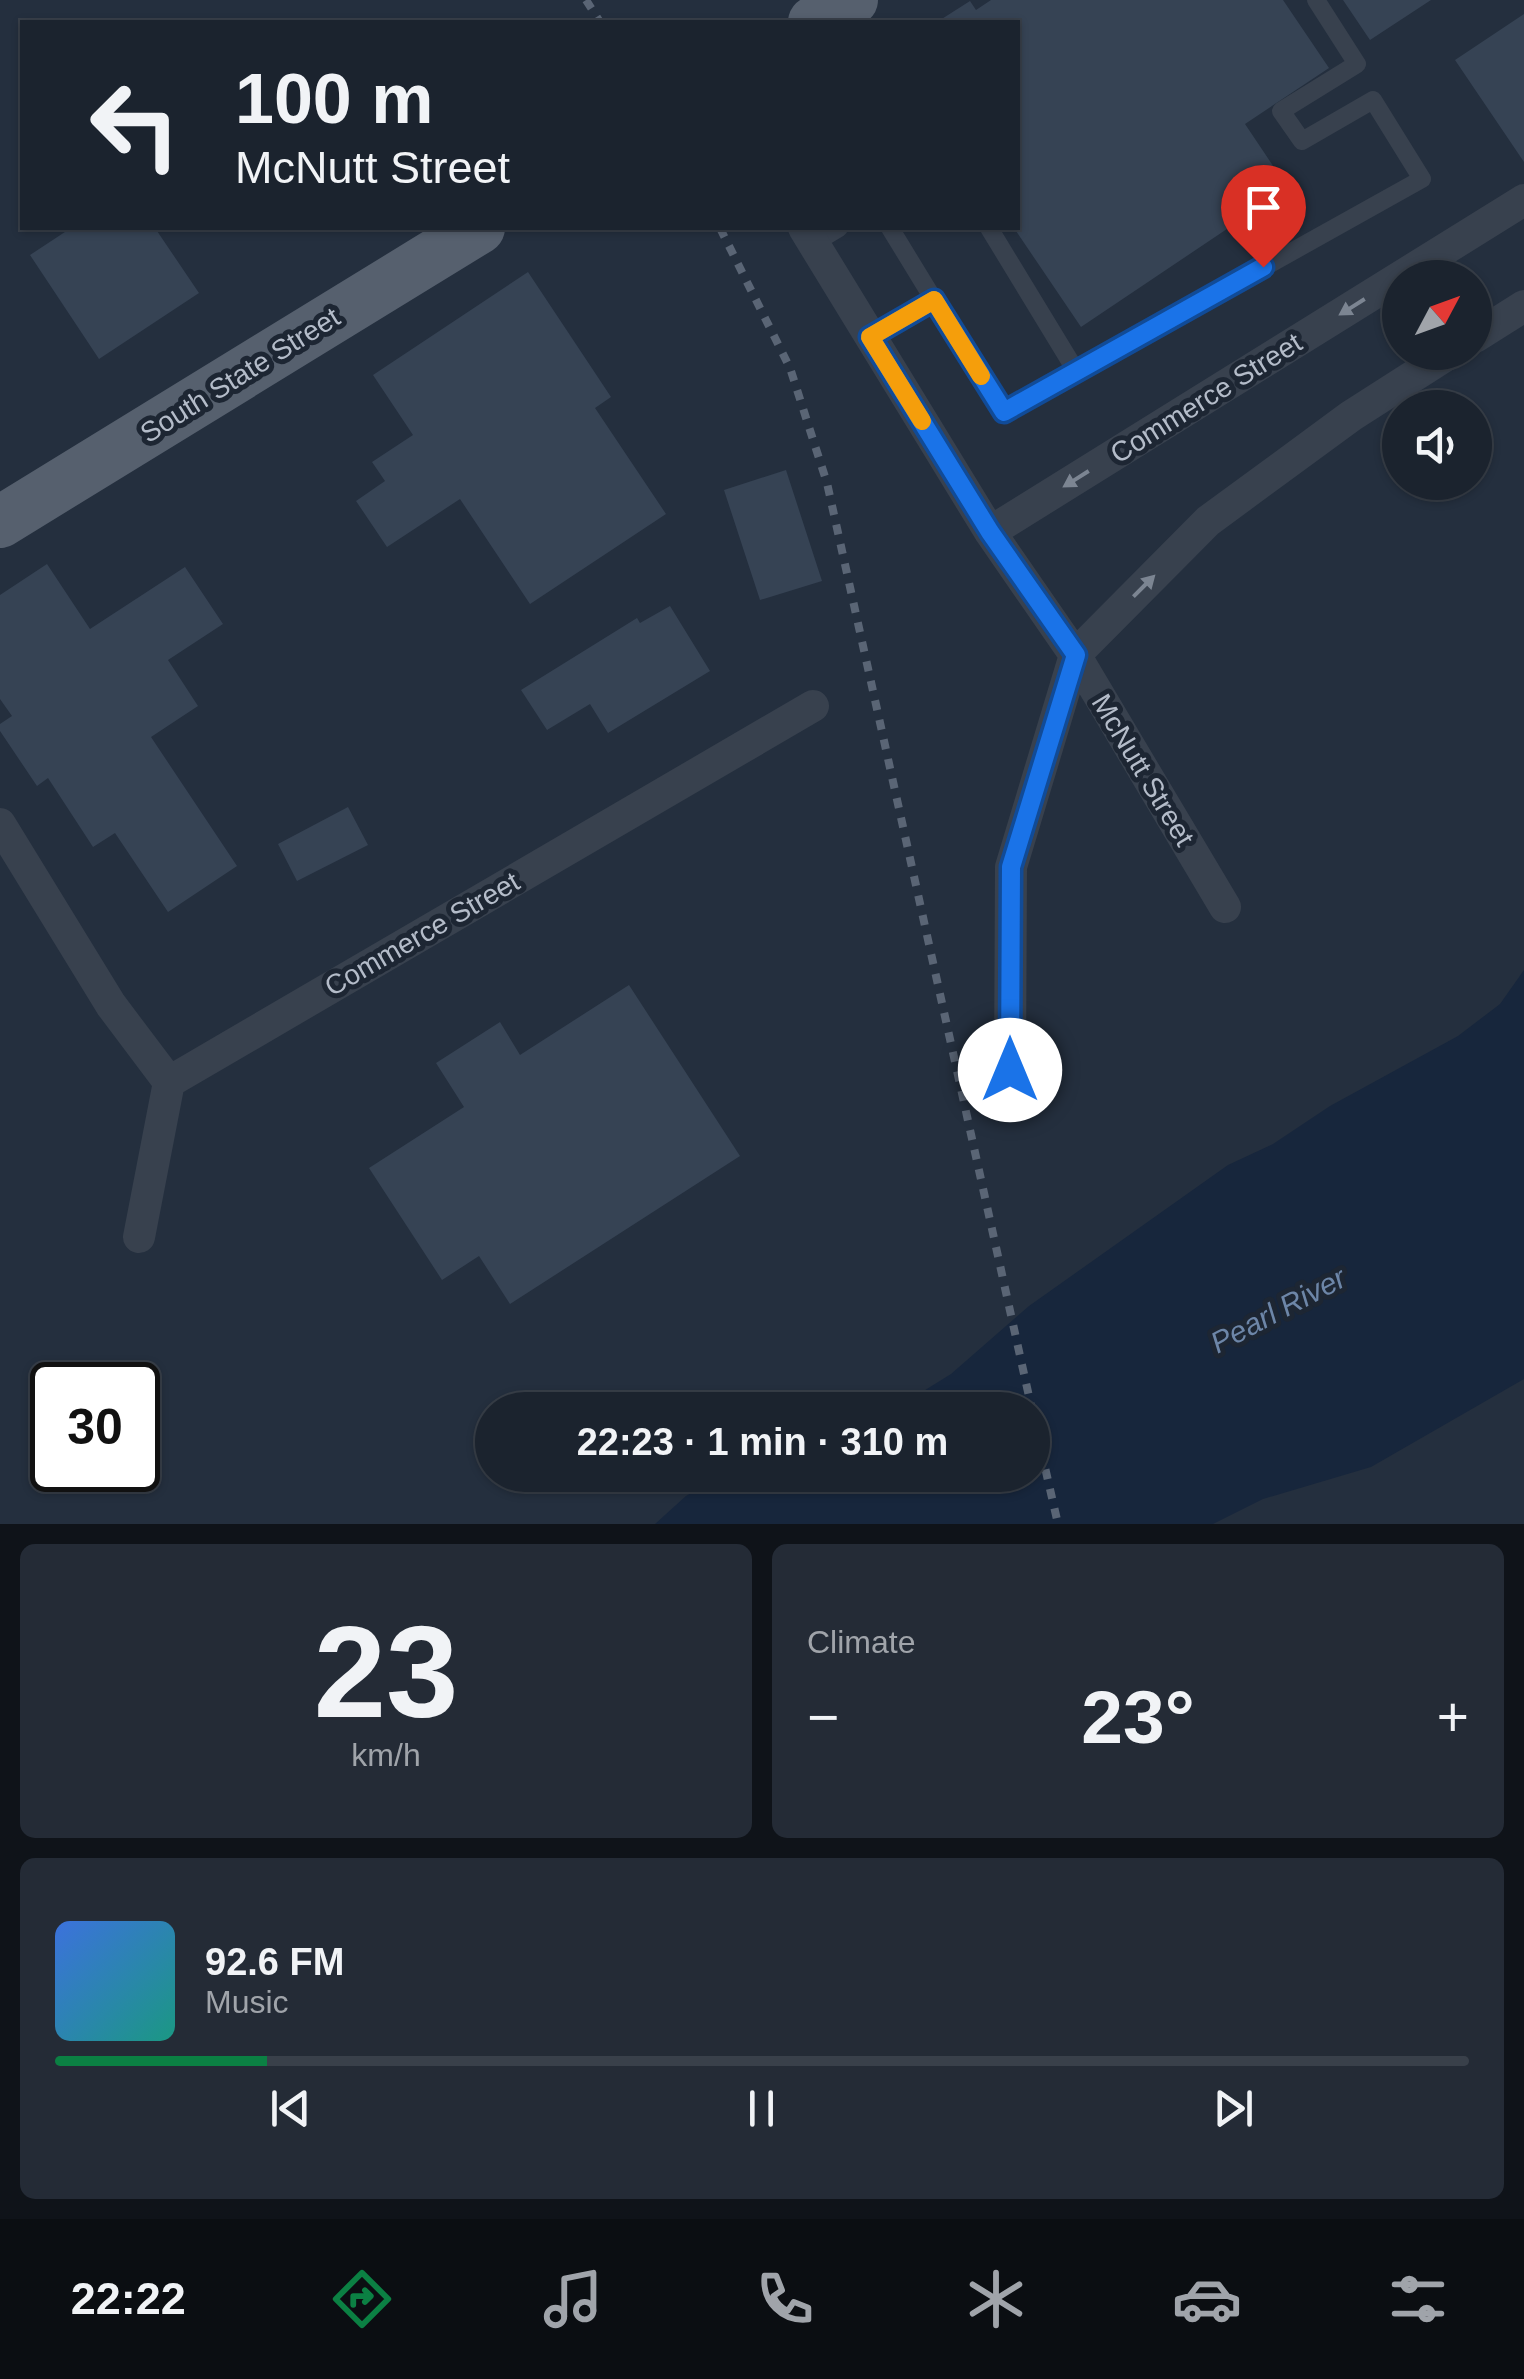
<!DOCTYPE html>
<meta charset="utf-8">
<style>
body{margin:0;font-family:Helvetica,sans-serif;background:#242b36;color:#f1f3f6;height:100vh;display:flex;flex-direction:column;font-size:38px;white-space:nowrap}
*{box-sizing:border-box;margin:0}
p{font-size:32px;color:#a0a4aa}
.icon{flex:none;width:55px;height:55px;fill:none;stroke:currentColor;stroke-width:2;stroke-linecap:round;stroke-linejoin:round}
.map{position:relative;height:1524px;overflow:hidden}
.side{display:flex;flex-direction:column;gap:20px;padding:20px;background:#0f1319;flex:1}
.side>*{flex:none}
.guide{position:absolute;left:20px;top:20px;width:1000px;height:210px;border-radius:0px;box-shadow:0 2px 8px #0004,0 0 0 2px #39404a;background:#1b232e;color:#f1f3f6;overflow:hidden}
.needle{width:65px;rotate:49deg}
.buttons{position:absolute;left:1382px;top:260px;display:grid;gap:20px}
.buttons a{display:grid;place-items:center;width:110px;height:110px;border-radius:50%;background:#1b232e;box-shadow:0 2px 8px #0004,0 0 0 2px #39404a;font-size:50px}
.speed{position:absolute;left:30px;top:1362px;display:flex;gap:20px;font-size:50px;font-weight:700;text-align:center}
.speed>*{display:grid;place-content:center;width:130px;height:130px;border-radius:50%;background:#1b232e;box-shadow:0 2px 8px #0004,0 0 0 2px #39404a;line-height:1}
.speed .limit{border:5px solid #111;border-radius:15px;background:#fff;color:#111}
.pin{position:absolute;display:grid;place-items:center;width:85px;height:85px;color:#fff;margin:-102px -42px;border-radius:50% 50% 50% 0;rotate:-45deg;box-shadow:0 0 10px #0007}
.pin .icon{rotate:45deg}
.me{position:absolute;width:110px;margin:-55px;rotate:0deg;stroke-linejoin:round;filter:drop-shadow(0 0 8px #0008)}
.turn{display:flex;align-items:center;gap:35px;height:210px;padding:0 50px;font-size:45px}
.turn .icon{width:130px;height:130px;stroke-width:2.5}
.turn b{display:block;font-size:70px;line-height:85px}
.big{font-size:75px;font-weight:800;line-height:1.1}
.side .tile{flex:1;display:flex;flex-direction:column;justify-content:center;gap:15px;min-width:0;padding:0 35px;border-radius:15px;background:#242b36}
.side .dial{align-items:center;gap:0}
.dial b{font-size:130px;line-height:1}
.song{display:flex;align-items:center;gap:30px}
.cover{width:120px;height:120px;border-radius:15px;background:linear-gradient(135deg,hsl(220 70% 55%),hsl(170 70% 35%))}
.played{height:10px;border-radius:5px;background:linear-gradient(90deg,#0b8043 15%,#39404a 15%)}
.keys{display:flex;justify-content:space-around;direction:ltr}
.heat{display:flex;justify-content:space-between;align-items:center;font-size:55px;direction:ltr}
.side .tiles{flex:1;display:grid;gap:20px;grid-template-columns:1fr 1fr}
.tile:last-child{grid-column:span 2}
.trip{position:absolute;left:475px;top:1392px;width:575px;height:100px;border-radius:50px;background:#1b232e;box-shadow:0 2px 8px #0004,0 0 0 2px #39404a;font-weight:800;line-height:100px;text-align:center}
.tabs{display:flex;height:160px;justify-content:space-around;align-items:center;background:#0b0e12;color:#a0a4aa}
.tabs .icon{width:70px;height:70px}
.tabs .on{color:#0b8043}
.tabs b{font-size:45px;color:#f1f3f6}
.map>svg:first-child{display:block}
.water{fill:#17263c}
.building{fill:#364354}
.lines{fill:none;stroke-linecap:round;stroke-linejoin:round}
.service{stroke:#38414e;stroke-width:18}
.minor{stroke:#38414e;stroke-width:32}
.primary{stroke:#56606e;stroke-width:52}
.rail{stroke:#5a6575;stroke-width:8;stroke-dasharray:10 10;stroke-linecap:butt}
.oneway{fill:#7c8592}
.route-casing{stroke:#114b97;stroke-width:25}
.route{stroke:#1a73e8;stroke-width:18}
.slow{stroke:#f59e0b;stroke-width:18}
.labels{text-anchor:middle;dominant-baseline:central;stroke-width:10;stroke-linejoin:round;paint-order:stroke}
.street-label{font-size:28px;fill:#b4bcc9;stroke:#1d2633}
.water-label{font-size:30px;font-style:italic;fill:#6d86a8;stroke:#1d2633}
</style>
<div class="map">
<svg width="1524" height="1524" viewBox="0 0 1524 1524">
<rect width="100%" height="100%" fill="#242f3e"/>
<path class="water" d="M1524 970V1379L1371 1467 1263 1499 1213 1524H655L686 1496 721 1475H1032V1410H893L951 1374 1029 1306 1228 1165 1273 1144 1330 1106 1458 1036 1500 1004Z"/>
<path class="building" d="M991 0H1283L1329 68 1245 124 1288 188 1081 327 1014 228H1018V22H937L970 1 976 10Z
M1343 0H1431L1370 40Z
M1524 14V162L1455 60Z
M71 228H155L199 293 99 359 30 255Z
M528 272 611 397 595 408 666 514 530 604 460 499 387 547 356 501 385 481 372 462 413 435 373 375Z
M786 470 822 581 760 600 724 490Z
M47 564 90 629 185 567 223 624 168 660 198 706 151 737 237 866 168 912 115 833 93 847 48 778 37 786 0 731V724L12 716 0 699V595Z
M670 606 710 671 608 733 590 704 547 730 521 690 637 618 640 623Z
M348 807 368 845 297 881 278 844Z
M629 985 740 1156 510 1304 479 1256 442 1280 369 1168 464 1107 436 1063 500 1022 520 1055Z"/>
<g class="lines">
<path class="service" d="M890 228 1003 413 1422 179 1373 100 1302 141 1281 111 1357 64 1316 0
M989 228 1076 371
M814 243 839 228
M871 337 934 300"/>
<path class="minor" d="M804 228 990 532 1075 655 1225 907
M1475 337 1524 306
M990 532 1524 200
M0 824 111 1005 169 1082
M1010 1071 1011 867 1075 655 1208 521 1351 416 1451 352
M139 1237 169 1082 813 706"/>
<path class="primary" d="M814 22 852 0
M0 522 479 228"/>
<path class="rail" d="M586 0 600 22
M720 228 790 368 827 483 1032 1410
M1032 1411 1058 1524"/>
</g>
<defs><path id="oneway-solid" d="M-6-.8H1V-3.2L6.5 0L1 3.2V.8H-6Z" transform="scale(2.5)"/></defs>
<g class="oneway">
<use href="#oneway-solid" transform="translate(1352 307) rotate(148)"/>
<use href="#oneway-solid" transform="translate(1076 479) rotate(148)"/>
<use href="#oneway-solid" transform="translate(1144 586) rotate(-45)"/>
</g>
<g class="lines">
<defs>
<path id="route" d="M1010 1070 1011 867 1076 655 990 532 870 337 934 300 1004 412 1263 267"/>
</defs>
<use href="#route" class="route-casing"/>
<use href="#route" class="route"/>
<path class="slow" d="M922 421 870 337 934 300 981 376"/>
</g>
<g class="labels">
<g class="street-label">
<text transform="translate(240 375) rotate(-32)">South State Street</text>
<text transform="translate(1206 398) rotate(-32)">Commerce Street</text>
<text transform="translate(1143 770) rotate(59)">McNutt Street</text>
<text transform="translate(422 934) rotate(-30)">Commerce Street</text>
</g>
<g class="water-label">
<text transform="translate(1278 1310) rotate(-28)">Pearl River</text>
</g>
</g>
</svg>
<div class="buttons">
<a><svg class="needle" viewBox="-14 -14 28 28"><path d="M0-13l5 13h-10z" fill="#e53935"/><path d="M0 13l5-13h-10z" fill="#a0a4aa"/></svg></a>
<a><svg class="icon" aria-label="sound" viewBox="0 0 24 24"><path d="M4 9h4l5-4v14l-5-4H4zM17 9q2 3 0 6"/></svg></a>
</div>
<div class="speed"><div class="limit">30</div></div>
<div class="pin" style="left:1263px;top:267px;background:#d93025"><svg class="icon" aria-label="arrive" viewBox="0 0 24 24"><path d="M6 21V4h12l-3 4 3 4H6"/></svg></div>
<svg class="me" style="left:1010px;top:1070px" viewBox="-20 -20 40 40"><circle r="19" fill="#fff"/><path d="M0-13L10 11 0 6-10 11z" fill="#1a73e8"/></svg>
<div class="trip">22:23 · 1 min · 310 m</div>
<div class="guide">
<div class="turn"><svg class="icon" aria-label="left" viewBox="0 0 24 24"><path d="M17 20v-9H6M10 6l-5 5 5 5"/></svg><div><b>100 m</b>McNutt Street</div></div>
</div>
</div>
<section class="side">
<div class="tiles">
<div class="tile dial"><b>23</b><p>km/h</p></div>
<div class="tile"><p>Climate</p>
<div class="heat"><a>−</a><b class="big">23°</b><a>+</a></div>
</div>
<div class="tile">
<div class="song"><i class="cover"></i><div><b>92.6 FM</b><p>Music</p></div></div>
<div class="played"></div>
<div class="keys"><svg class="icon" aria-label="previous" viewBox="0 0 24 24"><path d="M18 5L8 12l10 7zM5 5v14"/></svg><svg class="icon" aria-label="pause" viewBox="0 0 24 24"><path d="M8 5v14M16 5v14"/></svg><svg class="icon" aria-label="next" viewBox="0 0 24 24"><path d="M6 5l10 7-10 7zM19 5v14"/></svg></div>
</div>
</div>
</section>
<nav class="tabs">
<b>22:22</b>
<svg class="icon on" aria-label="directions" viewBox="0 0 24 24"><path d="M12 3l9 9-9 9-9-9zM9 14v-3h6M13 9l2 2-2 2"/></svg>
<svg class="icon" aria-label="music" viewBox="0 0 24 24"><path d="M9 18V5l10-2v13"/><circle cx="6" cy="18" r="3"/><circle cx="16" cy="16" r="3"/></svg>
<svg class="icon" aria-label="phone" viewBox="0 0 24 24"><path d="M5 4h4l2 5-3 2q2 4 5 5l2-3 5 2v4C11 20 4 13 5 4z"/></svg>
<svg class="icon" aria-label="climate" viewBox="0 0 24 24"><path d="M12 3v18M4 7l16 10M4 17L20 7"/></svg>
<svg class="icon" aria-label="car" viewBox="0 0 24 24"><path d="M5 17H2v-5l4-1 3-4h7l3 4 3 1v5h-3M9 17h6M6 11h13"/><circle cx="7" cy="17" r="2"/><circle cx="17" cy="17" r="2"/></svg>
<svg class="icon" aria-label="filters" viewBox="0 0 24 24"><path d="M4 7h16M4 17h16"/><circle cx="9" cy="7" r="2"/><circle cx="15" cy="17" r="2"/></svg>
</nav>
